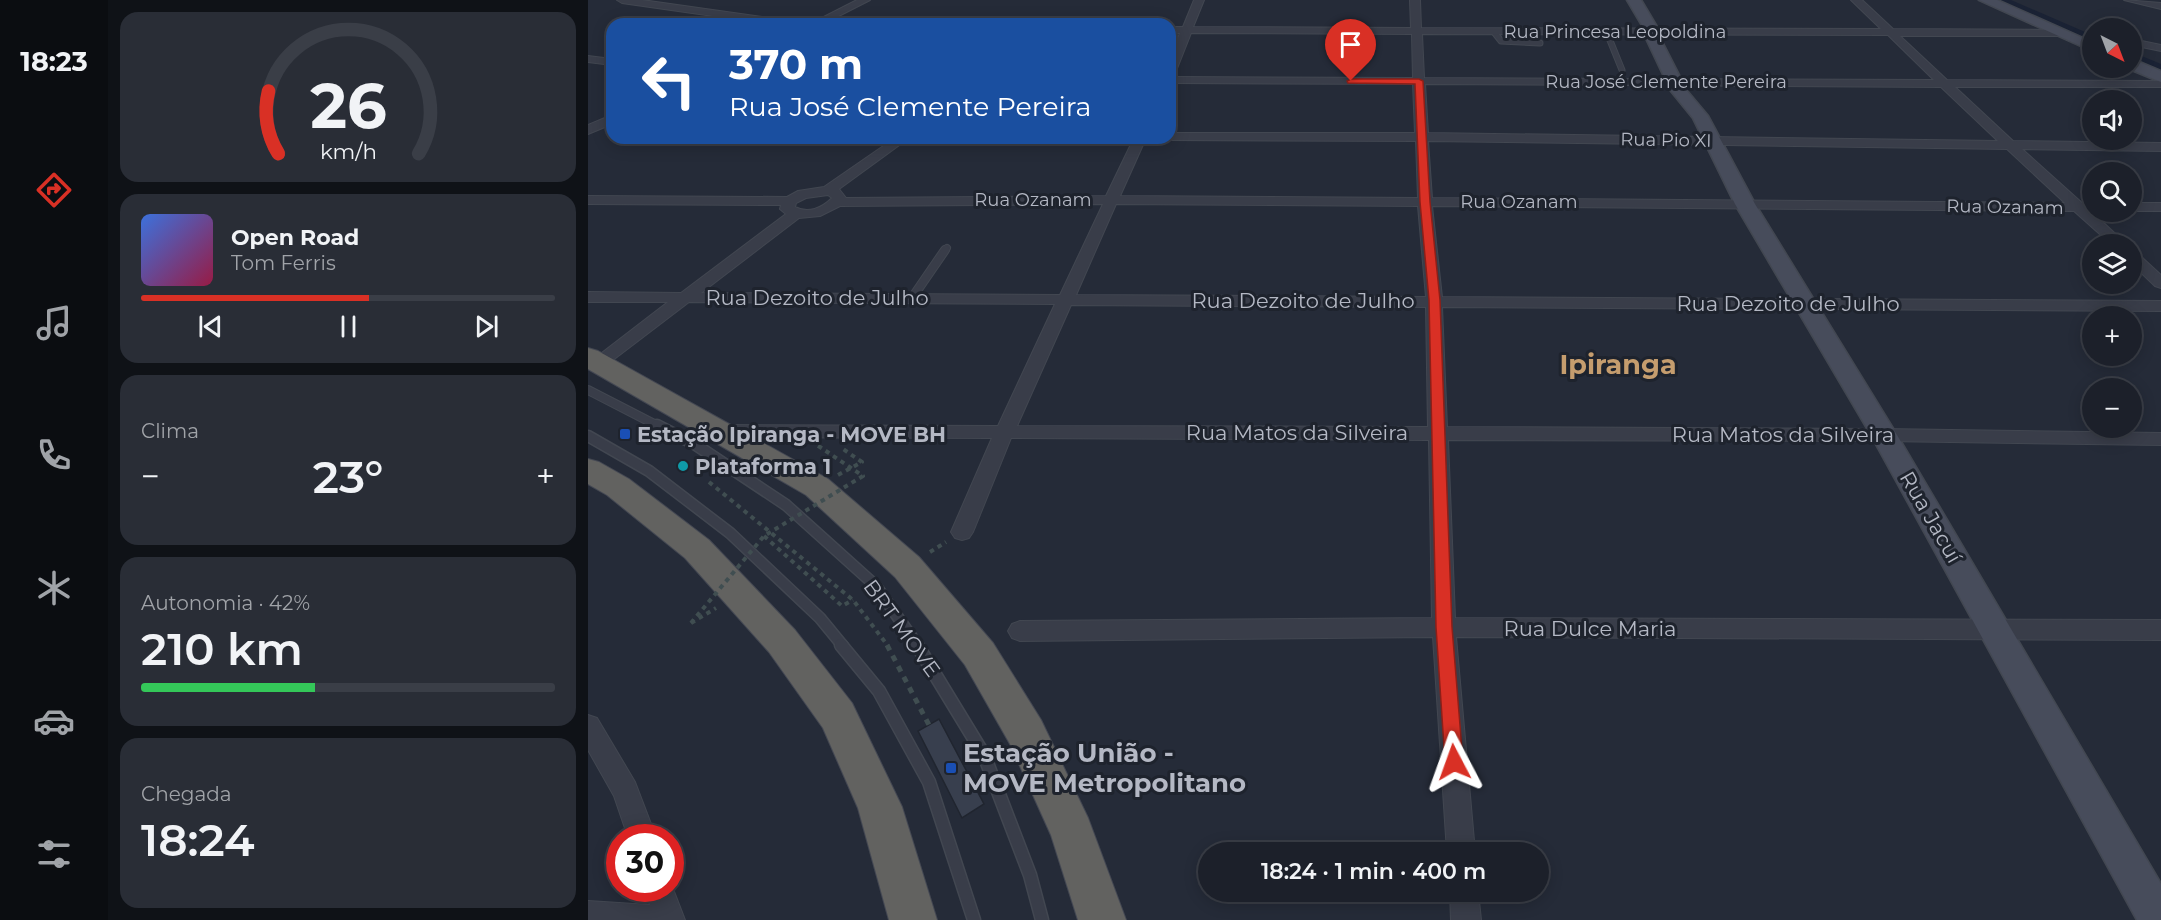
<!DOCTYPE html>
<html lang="pt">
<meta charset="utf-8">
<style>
body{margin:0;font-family:Montserrat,sans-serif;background:#292d36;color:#f1f3f6;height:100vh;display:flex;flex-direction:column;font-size:22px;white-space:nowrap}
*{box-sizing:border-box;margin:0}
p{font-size:20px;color:#a0a3a8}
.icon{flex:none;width:33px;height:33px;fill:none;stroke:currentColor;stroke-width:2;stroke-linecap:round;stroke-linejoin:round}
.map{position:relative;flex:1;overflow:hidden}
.side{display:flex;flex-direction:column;gap:12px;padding:12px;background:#0f1217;width:480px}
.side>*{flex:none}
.guide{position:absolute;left:18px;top:18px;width:570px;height:126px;border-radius:18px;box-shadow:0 3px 15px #0003,0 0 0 2px #3a3e47;background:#1a4fa0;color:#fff;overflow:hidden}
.needle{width:39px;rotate:138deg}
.fabs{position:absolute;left:1494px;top:18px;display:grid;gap:12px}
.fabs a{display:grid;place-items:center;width:60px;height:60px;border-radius:50%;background:#1c202a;box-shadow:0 3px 15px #0003,0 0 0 2px #3a3e47;font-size:30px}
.speed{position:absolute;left:18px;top:824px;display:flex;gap:12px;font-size:30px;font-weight:700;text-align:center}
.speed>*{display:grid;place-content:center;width:78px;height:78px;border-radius:50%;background:#1c202a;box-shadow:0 3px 15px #0003,0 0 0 2px #3a3e47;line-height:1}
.speed .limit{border:9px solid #d22;background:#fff;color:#111}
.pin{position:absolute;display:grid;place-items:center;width:51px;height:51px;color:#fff;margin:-62px -26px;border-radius:50% 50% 50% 0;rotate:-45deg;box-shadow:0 0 6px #0007}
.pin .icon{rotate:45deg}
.me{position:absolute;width:66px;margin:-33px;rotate:356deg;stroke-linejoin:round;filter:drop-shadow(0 0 4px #0008)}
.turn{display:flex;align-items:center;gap:21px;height:126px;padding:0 24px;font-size:27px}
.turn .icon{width:78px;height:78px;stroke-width:2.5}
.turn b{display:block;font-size:42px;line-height:51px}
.big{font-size:45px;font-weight:600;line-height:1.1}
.side .widget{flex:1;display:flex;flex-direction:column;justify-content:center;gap:9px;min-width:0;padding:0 21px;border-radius:18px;background:#292d36}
.side .dial{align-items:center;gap:0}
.dial svg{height:156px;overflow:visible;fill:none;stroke:#3a3e47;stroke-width:7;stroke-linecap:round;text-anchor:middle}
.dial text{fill:#f1f3f6;stroke:none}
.song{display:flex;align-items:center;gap:18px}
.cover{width:72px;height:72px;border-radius:9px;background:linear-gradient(135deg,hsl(220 70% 55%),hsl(340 70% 35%))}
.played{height:6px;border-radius:3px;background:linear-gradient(90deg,#d93025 55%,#3a3e47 55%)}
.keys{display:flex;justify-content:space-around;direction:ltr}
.heat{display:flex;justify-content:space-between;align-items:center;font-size:33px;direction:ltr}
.charge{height:9px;border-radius:4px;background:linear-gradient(90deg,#34c759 42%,#3a3e47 0)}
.trip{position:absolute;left:610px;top:842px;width:351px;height:60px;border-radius:30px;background:#1c202a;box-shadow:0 3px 15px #0003,0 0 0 2px #3a3e47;font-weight:600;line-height:60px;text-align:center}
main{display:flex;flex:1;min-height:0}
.dock{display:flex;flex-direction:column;width:108px;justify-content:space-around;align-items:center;background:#0b0d11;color:#a0a3a8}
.dock .icon{width:42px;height:42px}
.dock .on{color:#d93025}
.dock b{font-size:27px;color:#f1f3f6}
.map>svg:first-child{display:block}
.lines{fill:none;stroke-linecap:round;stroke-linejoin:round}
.canal{fill:#1a2234;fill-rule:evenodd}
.building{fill:#383f4e;stroke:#20252f;stroke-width:1.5}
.service-far4-casing{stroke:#424751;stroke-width:7}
.service-far3-casing{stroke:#424751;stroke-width:8}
.service-far2-casing{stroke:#424751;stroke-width:10}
.service-far1-casing{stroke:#424751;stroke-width:13}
.service-casing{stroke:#424751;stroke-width:15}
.minor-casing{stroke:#424751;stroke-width:2}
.secondary-casing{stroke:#424751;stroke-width:3}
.trunk-casing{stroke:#444853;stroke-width:2}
.path-far1{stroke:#404e51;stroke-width:4;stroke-dasharray:4.5 4.5;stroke-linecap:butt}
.path{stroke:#404e51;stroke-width:5;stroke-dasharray:6 6;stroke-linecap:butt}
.service-far4{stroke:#393d49;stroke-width:5}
.service-far3{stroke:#393d49;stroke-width:6}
.service-far2{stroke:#393d49;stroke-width:8}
.service-far1{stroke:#393d49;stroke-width:10}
.service{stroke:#393d49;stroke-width:12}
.minor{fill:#393d49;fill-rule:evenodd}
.secondary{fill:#474c5b;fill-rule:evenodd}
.trunk{fill:#626260;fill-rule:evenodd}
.path-bridge{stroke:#404e51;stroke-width:4;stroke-dasharray:4.5 4.5;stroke-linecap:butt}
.route{fill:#d93025;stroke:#8d1f18;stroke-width:1.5}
.transit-dot{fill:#1a4fb4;stroke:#1e232d;stroke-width:2}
.culture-dot{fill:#0f9aa8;stroke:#1e232d;stroke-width:2}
.labels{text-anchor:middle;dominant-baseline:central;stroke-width:6;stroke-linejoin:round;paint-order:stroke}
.far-street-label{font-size:18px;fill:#b4b8c4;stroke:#1e232d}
.street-label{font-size:21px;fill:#b4b8c4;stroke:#1e232d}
.poi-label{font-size:21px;font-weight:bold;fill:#b4b8c4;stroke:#1e232d;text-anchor:start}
.near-poi-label{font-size:26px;font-weight:bold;fill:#b4b8c4;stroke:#1e232d;text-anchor:start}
.district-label{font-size:27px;font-weight:bold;fill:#c59d6e;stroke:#1e232d}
</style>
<main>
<nav class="dock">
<b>18:23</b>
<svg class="icon on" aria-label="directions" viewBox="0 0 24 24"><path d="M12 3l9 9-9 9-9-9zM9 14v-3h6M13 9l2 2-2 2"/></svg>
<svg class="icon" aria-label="music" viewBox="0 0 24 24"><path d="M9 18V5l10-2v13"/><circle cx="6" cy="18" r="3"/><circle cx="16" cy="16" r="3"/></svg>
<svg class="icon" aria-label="phone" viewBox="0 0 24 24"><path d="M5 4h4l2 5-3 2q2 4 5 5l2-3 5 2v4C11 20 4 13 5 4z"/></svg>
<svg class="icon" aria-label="climate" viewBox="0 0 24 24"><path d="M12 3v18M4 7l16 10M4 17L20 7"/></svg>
<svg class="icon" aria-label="car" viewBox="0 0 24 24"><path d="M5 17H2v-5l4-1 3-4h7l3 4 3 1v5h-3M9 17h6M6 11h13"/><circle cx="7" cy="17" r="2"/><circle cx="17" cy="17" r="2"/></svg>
<svg class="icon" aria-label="filters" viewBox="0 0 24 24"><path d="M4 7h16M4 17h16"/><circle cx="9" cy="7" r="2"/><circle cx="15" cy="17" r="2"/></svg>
</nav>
<section class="side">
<div class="widget dial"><svg viewBox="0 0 100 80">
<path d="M14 69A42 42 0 1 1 86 69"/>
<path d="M14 69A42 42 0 0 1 9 37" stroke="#d93025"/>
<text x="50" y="56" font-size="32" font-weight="700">26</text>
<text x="50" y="72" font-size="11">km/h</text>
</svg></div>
<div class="widget">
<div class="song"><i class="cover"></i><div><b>Open Road</b><p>Tom Ferris</p></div></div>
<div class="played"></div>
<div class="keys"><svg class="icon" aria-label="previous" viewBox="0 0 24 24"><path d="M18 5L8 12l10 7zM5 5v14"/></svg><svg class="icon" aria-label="pause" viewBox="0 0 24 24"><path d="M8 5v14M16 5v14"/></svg><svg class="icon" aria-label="next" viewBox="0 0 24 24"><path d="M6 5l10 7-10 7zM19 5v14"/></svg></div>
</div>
<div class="widget"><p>Clima</p>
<div class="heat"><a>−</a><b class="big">23°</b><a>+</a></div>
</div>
<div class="widget"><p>Autonomia · 42%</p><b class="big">210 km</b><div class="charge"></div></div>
<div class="widget"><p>Chegada</p><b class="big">18:24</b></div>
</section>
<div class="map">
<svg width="1573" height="920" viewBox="0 0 1573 920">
<rect width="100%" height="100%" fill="#252b38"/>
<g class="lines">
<path class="canal" d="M1407 0H1423L1504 35V43Z
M1544 52 1573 64V73L1544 61Z"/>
</g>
<path class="building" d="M351 719 396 804 374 818 330 731Z"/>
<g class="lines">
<defs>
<path id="service-far4" d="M906 32 913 41 952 43
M1019 33 1034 70"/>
<path id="service-far3" d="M356 252 359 248"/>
<path id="service-far2" d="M324 298 357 250
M0 390 72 427"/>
<path id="service-far1" d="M69 425 108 445 198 505 288 586 330 646
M0 436 61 471 142 533 232 618 255 646"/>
<path id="service" d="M253 645 291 691 341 782 386 920
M329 645 396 755 442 875 454 920"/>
<path id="minor" d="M29 0H54L202 21 207 24H181L34 3Z
M269 0H282L235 24H222Z
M606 0H616L605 27 823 28 822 0H832L833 28 1293 29 1263 0H1274L1305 29 1473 30 1478 33 1473 36H1312L1359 80 1573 81V87H1367L1425 141 1573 143V151L1434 149 1494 203H1504L1503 211 1538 244H1523L1486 211 844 206 854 297 1573 301V311L854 307 859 427 1296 429 1573 433V445L1296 441 860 440 867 618 1573 620V640L868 637 887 852H859L845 637 432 641 424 638 420 631 424 624 432 621 844 618 841 440 423 438 385 532 381 538 374 540 367 538 363 532 404 438 133 437 126 435 124 431 126 427 133 425 410 426 467 304 101 302 17 366H5L2 362 80 302H0V292L93 293 198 214 192 209 193 205 0 204V196L199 197 210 191 236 187 307 138H321L251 189 258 198 518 196 546 138H558L532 196 830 198 828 141 578 140 576 138H582V133H827L825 84 582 83V77L825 78 824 34 603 33 588 71 582 74V58L592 33H582V27H595ZM834 34 1300 35 1346 80 836 78ZM837 84 1353 87 1410 141 840 133ZM840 141 1419 149 1477 203 844 198ZM240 195 244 198C234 208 220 214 207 207L208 203 218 198ZM515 204 472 295 113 293 211 218 232 216 252 206ZM528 204 830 206 838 297 488 295ZM483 305 838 307 840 427 429 426Z
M1536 0 1573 3V9Z
M1544 39 1573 45V51L1544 45Z
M0 56 24 59V65L0 62Z
M24 115V124L0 134V125Z
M1544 203H1573V211H1544Z
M1544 251 1549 253 1573 275V288L1567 286 1544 264Z
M0 715 9 718 47 782 68 837H40L26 796 0 750Z
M82 881 97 920H0V901L62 905 57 888H82Z
M862 891H890L893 920H863Z"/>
<path id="secondary" d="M1039 0H1053L1072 32 1071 36 1099 91 1120 116 1167 204 1309 435 1573 884V920H1549L1283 435 1147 204 1105 118 1083 91 1057 36 1058 32Z
M1391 0H1409L1504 42V51Z
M1544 59 1573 71V82L1539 68H1544Z"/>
<path id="trunk" d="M0 348 10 351 240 479 331 557 405 643 453 720 500 818 538 920H490L463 835 422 744 377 665 307 577 218 495 0 369Z
M0 459 11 462 41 479 121 540 207 630 264 703 314 807 349 920H301L270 808 235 728 181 652 97 558 19 495 0 484Z"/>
</defs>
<use href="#service-far4" class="service-far4-casing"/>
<use href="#service-far3" class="service-far3-casing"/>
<use href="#service-far2" class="service-far2-casing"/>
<use href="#service-far1" class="service-far1-casing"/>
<use href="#service" class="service-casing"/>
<use href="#minor" class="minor-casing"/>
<use href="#secondary" class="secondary-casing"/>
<use href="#trunk" class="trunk-casing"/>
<path class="path-far1" d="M250 475 274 462 255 449
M121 482 265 600 300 646
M176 536 254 606 265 600
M342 552 358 542
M103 623 128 608"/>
<path class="path" d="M299 645 341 725"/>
<use href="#service-far4" class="service-far4"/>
<use href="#service-far3" class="service-far3"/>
<use href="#service-far2" class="service-far2"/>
<use href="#service-far1" class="service-far1"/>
<use href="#service" class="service"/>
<use href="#minor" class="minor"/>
<use href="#secondary" class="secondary"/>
<use href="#trunk" class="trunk"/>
<path class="path-bridge" d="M103 623 176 536 275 476 229 445"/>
</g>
<path class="route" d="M763 79H831L835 81 842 202 852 300 864 627 875 762 873 768 866 770 860 768 857 762 848 627 841 300 832 202 827 84 760 83 759 81Z"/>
<g class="transit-dot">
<rect x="31" y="428" width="12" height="12" rx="3"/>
<rect x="357" y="762" width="12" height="12" rx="3"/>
</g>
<circle class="culture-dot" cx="95" cy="466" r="6"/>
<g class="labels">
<g class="far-street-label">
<text x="1027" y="32">Rua Princesa Leopoldina</text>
<text x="1078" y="82">Rua José Clemente Pereira</text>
<text transform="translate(1078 140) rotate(1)">Rua Pio XI</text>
<text x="445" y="200">Rua Ozanam</text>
<text x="931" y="202">Rua Ozanam</text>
<text transform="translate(1417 207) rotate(1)">Rua Ozanam</text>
</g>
<g class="street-label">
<text x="229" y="297">Rua Dezoito de Julho</text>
<text x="715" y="300">Rua Dezoito de Julho</text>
<text x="1200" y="303">Rua Dezoito de Julho</text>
<text x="709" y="432">Rua Matos da Silveira</text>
<text x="1195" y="434">Rua Matos da Silveira</text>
<text transform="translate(1343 517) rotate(60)">Rua Jacuí</text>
<text transform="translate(314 628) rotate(54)">BRT MOVE</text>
<text x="1002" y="628">Rua Dulce Maria</text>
</g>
<g class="poi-label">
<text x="49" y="434">Estação Ipiranga - MOVE BH</text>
<text x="107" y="466">Plataforma 1</text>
</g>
<g class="near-poi-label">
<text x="375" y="753">Estação União -<tspan x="375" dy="30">MOVE Metropolitano</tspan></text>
</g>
<g class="district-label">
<text x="1030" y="364">Ipiranga</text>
</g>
</g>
</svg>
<div class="fabs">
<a><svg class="needle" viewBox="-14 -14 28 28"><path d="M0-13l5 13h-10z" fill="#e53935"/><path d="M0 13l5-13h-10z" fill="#a0a3a8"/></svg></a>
<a><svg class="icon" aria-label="sound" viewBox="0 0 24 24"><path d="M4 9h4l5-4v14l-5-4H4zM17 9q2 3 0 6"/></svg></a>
<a><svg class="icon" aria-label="search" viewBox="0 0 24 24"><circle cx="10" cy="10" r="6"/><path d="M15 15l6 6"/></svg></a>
<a><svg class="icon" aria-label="layers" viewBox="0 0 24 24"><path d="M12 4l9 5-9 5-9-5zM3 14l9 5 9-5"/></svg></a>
<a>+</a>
<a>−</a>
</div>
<div class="speed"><div class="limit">30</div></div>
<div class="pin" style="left:763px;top:81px;background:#d93025"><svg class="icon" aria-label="arrive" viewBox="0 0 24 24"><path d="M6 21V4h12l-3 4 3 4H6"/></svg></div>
<svg class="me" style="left:866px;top:762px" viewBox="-20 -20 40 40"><path d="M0-17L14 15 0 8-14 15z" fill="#d93025" stroke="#fff" stroke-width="4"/></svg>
<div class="trip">18:24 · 1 min · 400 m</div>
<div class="guide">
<div class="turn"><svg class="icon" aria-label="left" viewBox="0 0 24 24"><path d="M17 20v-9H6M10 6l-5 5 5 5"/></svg><div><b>370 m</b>Rua José Clemente Pereira</div></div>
</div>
</div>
</main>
